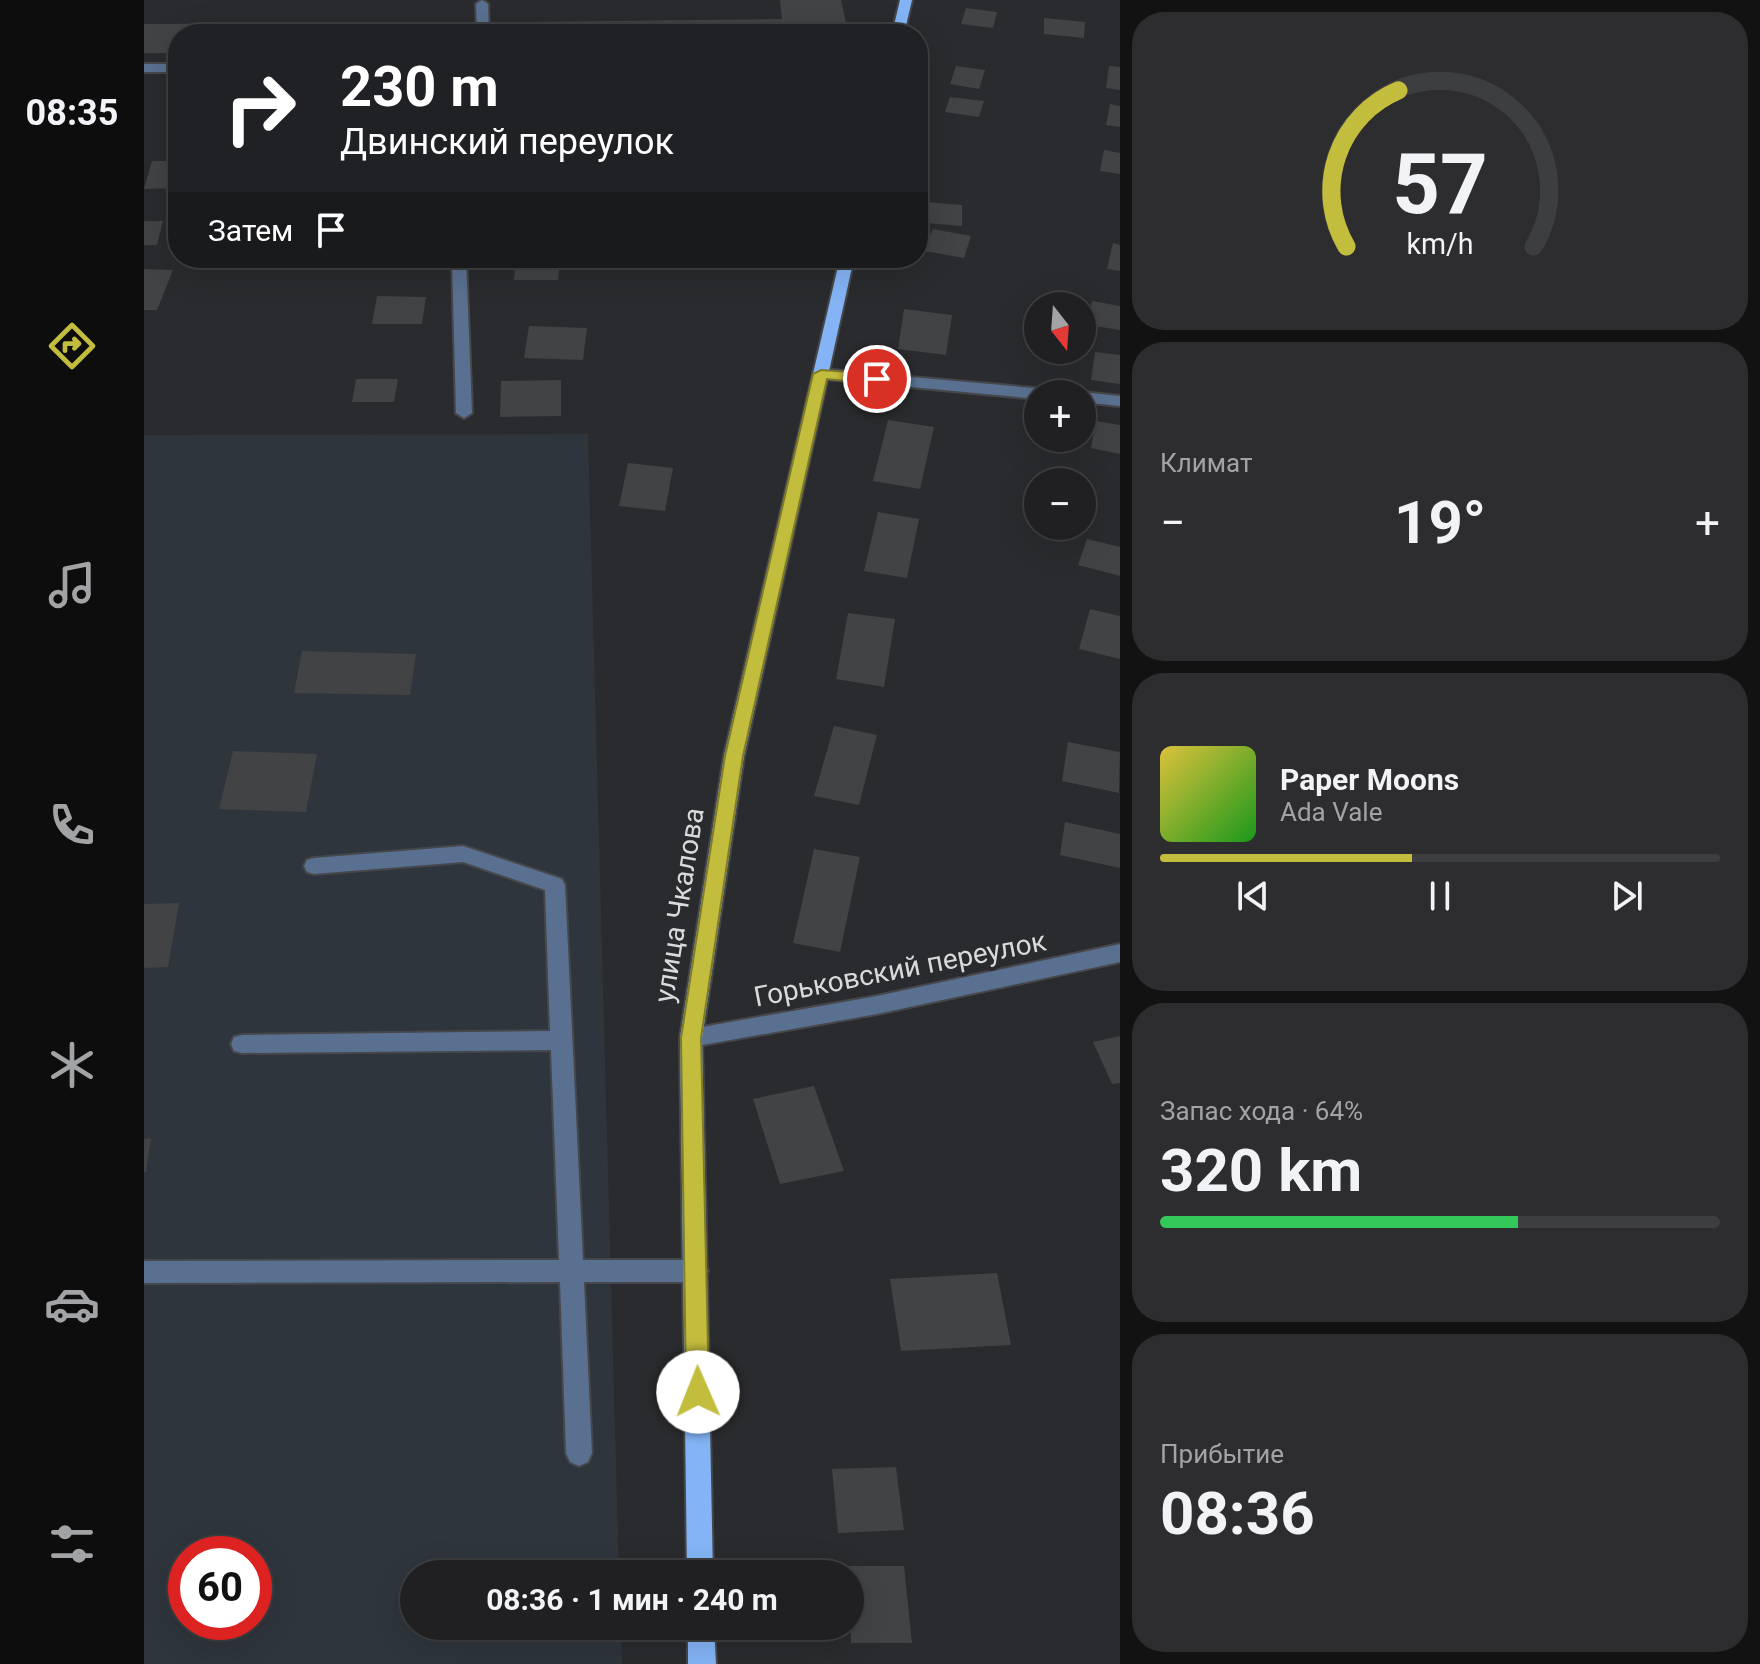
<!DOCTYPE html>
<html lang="ru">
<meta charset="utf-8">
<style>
body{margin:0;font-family:Roboto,sans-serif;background:#2d2d2f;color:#f1f3f6;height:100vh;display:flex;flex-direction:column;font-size:30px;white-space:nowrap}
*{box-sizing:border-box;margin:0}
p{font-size:26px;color:#a2a3a5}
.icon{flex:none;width:44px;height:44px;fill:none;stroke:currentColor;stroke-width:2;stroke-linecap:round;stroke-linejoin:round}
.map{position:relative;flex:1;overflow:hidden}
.side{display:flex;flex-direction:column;gap:12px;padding:12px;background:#121213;width:640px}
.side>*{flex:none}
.banner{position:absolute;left:24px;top:24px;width:760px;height:244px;border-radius:32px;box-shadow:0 8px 32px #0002,0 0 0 2px #3d3e40;background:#202124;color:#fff;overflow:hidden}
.needle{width:52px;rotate:163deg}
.buttons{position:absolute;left:880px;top:292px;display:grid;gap:16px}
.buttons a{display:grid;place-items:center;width:72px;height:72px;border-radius:50%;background:#202022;box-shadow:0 8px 32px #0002,0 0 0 2px #3d3e40;font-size:40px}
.speed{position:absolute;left:24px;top:1536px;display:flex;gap:16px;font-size:40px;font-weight:700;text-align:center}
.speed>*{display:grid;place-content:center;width:104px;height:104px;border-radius:50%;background:#202022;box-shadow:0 8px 32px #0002,0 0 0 2px #3d3e40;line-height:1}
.speed .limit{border:12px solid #d22;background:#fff;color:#111}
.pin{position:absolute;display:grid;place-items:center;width:68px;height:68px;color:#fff;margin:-34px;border:4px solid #fff;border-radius:50%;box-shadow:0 2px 8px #0007}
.me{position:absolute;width:88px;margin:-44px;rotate:359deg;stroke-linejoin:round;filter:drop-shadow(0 0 6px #0008)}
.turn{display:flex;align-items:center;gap:28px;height:168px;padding:0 40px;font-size:36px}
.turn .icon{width:104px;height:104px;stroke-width:2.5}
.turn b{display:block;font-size:56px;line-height:68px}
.then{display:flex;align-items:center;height:76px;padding:0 40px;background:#0003;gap:16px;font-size:30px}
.big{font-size:60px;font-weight:700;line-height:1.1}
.side .widget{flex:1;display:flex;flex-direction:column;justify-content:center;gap:12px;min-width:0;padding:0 28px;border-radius:32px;background:#2d2d2f}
.side .dial{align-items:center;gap:0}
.dial svg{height:208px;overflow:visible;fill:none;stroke:#3d3e40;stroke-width:7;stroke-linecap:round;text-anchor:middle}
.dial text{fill:#f1f3f6;stroke:none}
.song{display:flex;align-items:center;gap:24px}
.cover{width:96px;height:96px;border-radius:12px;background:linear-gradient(135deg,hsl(50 70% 55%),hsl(120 70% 35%))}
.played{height:8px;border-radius:4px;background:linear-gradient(90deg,#c3bd3e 45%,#3d3e40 45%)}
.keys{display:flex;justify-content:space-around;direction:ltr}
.heat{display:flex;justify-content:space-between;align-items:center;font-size:44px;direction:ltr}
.charge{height:12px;border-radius:6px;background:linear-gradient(90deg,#34c759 64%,#3d3e40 0)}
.trip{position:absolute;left:256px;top:1560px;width:464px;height:80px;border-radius:40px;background:#202022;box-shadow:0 8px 32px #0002,0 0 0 2px #3d3e40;font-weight:700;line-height:80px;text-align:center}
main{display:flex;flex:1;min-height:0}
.menu{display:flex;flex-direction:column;width:144px;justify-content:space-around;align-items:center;background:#0d0d0e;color:#a2a3a5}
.menu .icon{width:56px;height:56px}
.menu .active{color:#c3bd3e}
.menu b{font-size:36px;color:#f1f3f6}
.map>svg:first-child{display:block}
.built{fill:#2f353c;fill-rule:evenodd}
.building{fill:#414345}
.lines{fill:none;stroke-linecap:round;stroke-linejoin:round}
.minor-casing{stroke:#46474a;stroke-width:4}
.major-casing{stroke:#46474a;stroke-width:4}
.minor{fill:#597090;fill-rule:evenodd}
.major{fill:#84b4f6;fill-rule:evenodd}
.route{fill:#c3bd3e;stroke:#7f7b28;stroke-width:2}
.labels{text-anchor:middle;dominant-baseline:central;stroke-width:8;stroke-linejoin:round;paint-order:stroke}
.street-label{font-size:28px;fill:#d9dadc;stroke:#2a2b2e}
</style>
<main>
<nav class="menu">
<b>08:35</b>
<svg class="icon active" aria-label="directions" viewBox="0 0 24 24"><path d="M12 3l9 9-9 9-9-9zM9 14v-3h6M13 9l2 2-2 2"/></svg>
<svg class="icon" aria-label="music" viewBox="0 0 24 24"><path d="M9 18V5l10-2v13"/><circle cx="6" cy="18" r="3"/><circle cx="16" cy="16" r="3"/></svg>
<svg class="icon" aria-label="phone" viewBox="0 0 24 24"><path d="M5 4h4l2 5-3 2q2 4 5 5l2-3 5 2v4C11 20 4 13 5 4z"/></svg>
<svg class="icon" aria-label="climate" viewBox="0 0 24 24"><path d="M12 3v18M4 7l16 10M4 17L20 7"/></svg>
<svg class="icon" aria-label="car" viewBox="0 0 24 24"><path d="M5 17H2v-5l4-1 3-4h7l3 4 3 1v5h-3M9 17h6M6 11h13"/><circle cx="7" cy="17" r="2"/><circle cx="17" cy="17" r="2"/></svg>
<svg class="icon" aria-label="filters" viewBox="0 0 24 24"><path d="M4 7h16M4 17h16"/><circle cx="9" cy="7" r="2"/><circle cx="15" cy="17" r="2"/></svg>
</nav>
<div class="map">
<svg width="976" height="1664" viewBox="0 0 976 1664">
<rect width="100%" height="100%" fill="#2a2b2e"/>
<path class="built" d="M444 434 475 1574H270V1626H477L478 1664H0V435ZM42 1554H110V1622H42Z"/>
<path class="building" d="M636 0H697L702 23 652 24 654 34H384V22L638 19Z
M822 8 853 12 849 28 817 24Z
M900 18 941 22 940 38 900 34Z
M292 23 290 34H34V53H0V24Z
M812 66 841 70 835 89 806 84Z
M965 66 976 67V90L962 88Z
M806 97 840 101 835 117 801 112Z
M966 104 976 106V127L962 125Z
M960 150 976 153V174L956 171Z
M8 161H34V188L0 189Z
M782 202 818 205V226L782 223Z
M0 221H19L13 245H0Z
M789 229 827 236 820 258 780 251Z
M969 243 976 245V271L963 269Z
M186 258H248L247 266 185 267Z
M372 258H416L414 280H370Z
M0 269 29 270 13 310H0Z
M233 296 282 297 278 324H228Z
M948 301 976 306V330L944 325Z
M760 309 808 315 802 355 754 349Z
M385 326 443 328 439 360 380 358Z
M951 352 976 355V384L947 380Z
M212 379H254L250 402H208Z
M417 380V416L356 417 357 381Z
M744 420 790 427 776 489 729 481Z
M952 421 976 425V454L947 448Z
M484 463 529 468 521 511 475 506Z
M734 512 775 519 763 578 720 571Z
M943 539 976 547V576L934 565Z
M946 609 976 616V659L935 649Z
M704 613 751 619 740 687 692 679Z
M158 651 272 654 266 695 150 693Z
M690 726 733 735 715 805 670 796Z
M924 742 976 752 975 793 918 781Z
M89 751 173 754 162 812 75 809Z
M921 822 976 834V868L916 855Z
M670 849 716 857 696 952 649 943Z
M35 903 24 967 0 968V904Z
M976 1036V1083L968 1084 949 1042Z
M670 1086 700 1171 636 1184 609 1099Z
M7 1138 2 1172H0V1139Z
M853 1273 867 1345 757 1351 746 1279Z
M752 1467 760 1530 694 1533 688 1469Z
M701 1566H760L768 1643H707L706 1574H701Z"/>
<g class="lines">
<defs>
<path id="minor" d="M338 0 344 4 345 34H333L332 4Z
M0 64H34V72H0Z
M308 258H322L328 413 320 418 312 413Z
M677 369 901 389 909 394H894V399L671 378V370Z
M938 392 976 396V406L938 402V394H932Z
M319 846 418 879 421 885 439 1260H552L560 1263 564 1271 560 1279 552 1282H440L448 1453 444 1462 435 1466 426 1462 422 1453 416 1282 0 1283V1261L415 1260 407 1050 98 1053 90 1051 87 1044 90 1037 98 1035 406 1031 401 890 319 862 170 874 163 872 160 866 163 860 170 858Z
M976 944V962L733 1014 547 1047 539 1045 536 1038 539 1031 547 1029 733 996Z"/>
<path id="major" d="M756 0H768L760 34H748Z
M696 258H710L600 756 558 1038 569 1574H543L536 1038 580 756Z
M544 1626H570L572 1664H544Z"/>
</defs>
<use href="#minor" class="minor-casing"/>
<use href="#major" class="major-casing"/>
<use href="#minor" class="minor"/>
<use href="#major" class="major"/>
</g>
<path class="route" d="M677 370 733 374 740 379 733 384 683 379 599 756 557 1038 565 1392 562 1400 554 1403 546 1400 542 1392 537 1038 581 756 669 374Z"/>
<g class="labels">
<g class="street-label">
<text transform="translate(535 905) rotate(-81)">улица Чкалова</text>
<text transform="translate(756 969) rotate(-11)">Горьковский переулок</text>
</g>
</g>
</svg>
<div class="buttons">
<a><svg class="needle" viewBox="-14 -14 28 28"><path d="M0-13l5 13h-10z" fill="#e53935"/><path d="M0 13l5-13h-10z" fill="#a2a3a5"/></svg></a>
<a>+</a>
<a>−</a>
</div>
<div class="speed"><div class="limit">60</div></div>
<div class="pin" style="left:733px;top:379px;background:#d93025"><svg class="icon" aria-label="arrive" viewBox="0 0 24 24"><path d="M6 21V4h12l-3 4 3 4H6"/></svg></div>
<svg class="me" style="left:554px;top:1392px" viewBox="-20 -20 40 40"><circle r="19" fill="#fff"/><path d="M0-13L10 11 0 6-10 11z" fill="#c3bd3e"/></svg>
<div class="trip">08:36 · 1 мин · 240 m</div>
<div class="banner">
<div class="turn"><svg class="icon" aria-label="right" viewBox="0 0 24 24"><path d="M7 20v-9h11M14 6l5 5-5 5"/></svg><div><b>230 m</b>Двинский переулок</div></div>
<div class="then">Затем<svg class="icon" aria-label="arrive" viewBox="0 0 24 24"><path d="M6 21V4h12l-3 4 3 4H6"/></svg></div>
</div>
</div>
<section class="side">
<div class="widget dial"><svg viewBox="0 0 100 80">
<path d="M14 69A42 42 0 1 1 86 69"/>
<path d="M14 69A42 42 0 0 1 34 9" stroke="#c3bd3e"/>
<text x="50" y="56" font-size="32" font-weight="700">57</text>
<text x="50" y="72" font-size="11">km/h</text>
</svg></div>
<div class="widget"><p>Климат</p>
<div class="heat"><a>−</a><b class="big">19°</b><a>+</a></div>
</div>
<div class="widget">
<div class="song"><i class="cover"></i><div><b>Paper Moons</b><p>Ada Vale</p></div></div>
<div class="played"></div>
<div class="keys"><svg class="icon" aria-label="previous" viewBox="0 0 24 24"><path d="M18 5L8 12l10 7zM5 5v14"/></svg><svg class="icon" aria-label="pause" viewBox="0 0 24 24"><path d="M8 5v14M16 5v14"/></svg><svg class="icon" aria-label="next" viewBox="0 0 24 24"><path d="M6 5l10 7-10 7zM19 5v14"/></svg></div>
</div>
<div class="widget"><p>Запас хода · 64%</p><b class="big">320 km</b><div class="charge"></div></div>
<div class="widget"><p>Прибытие</p><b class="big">08:36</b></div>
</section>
</main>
